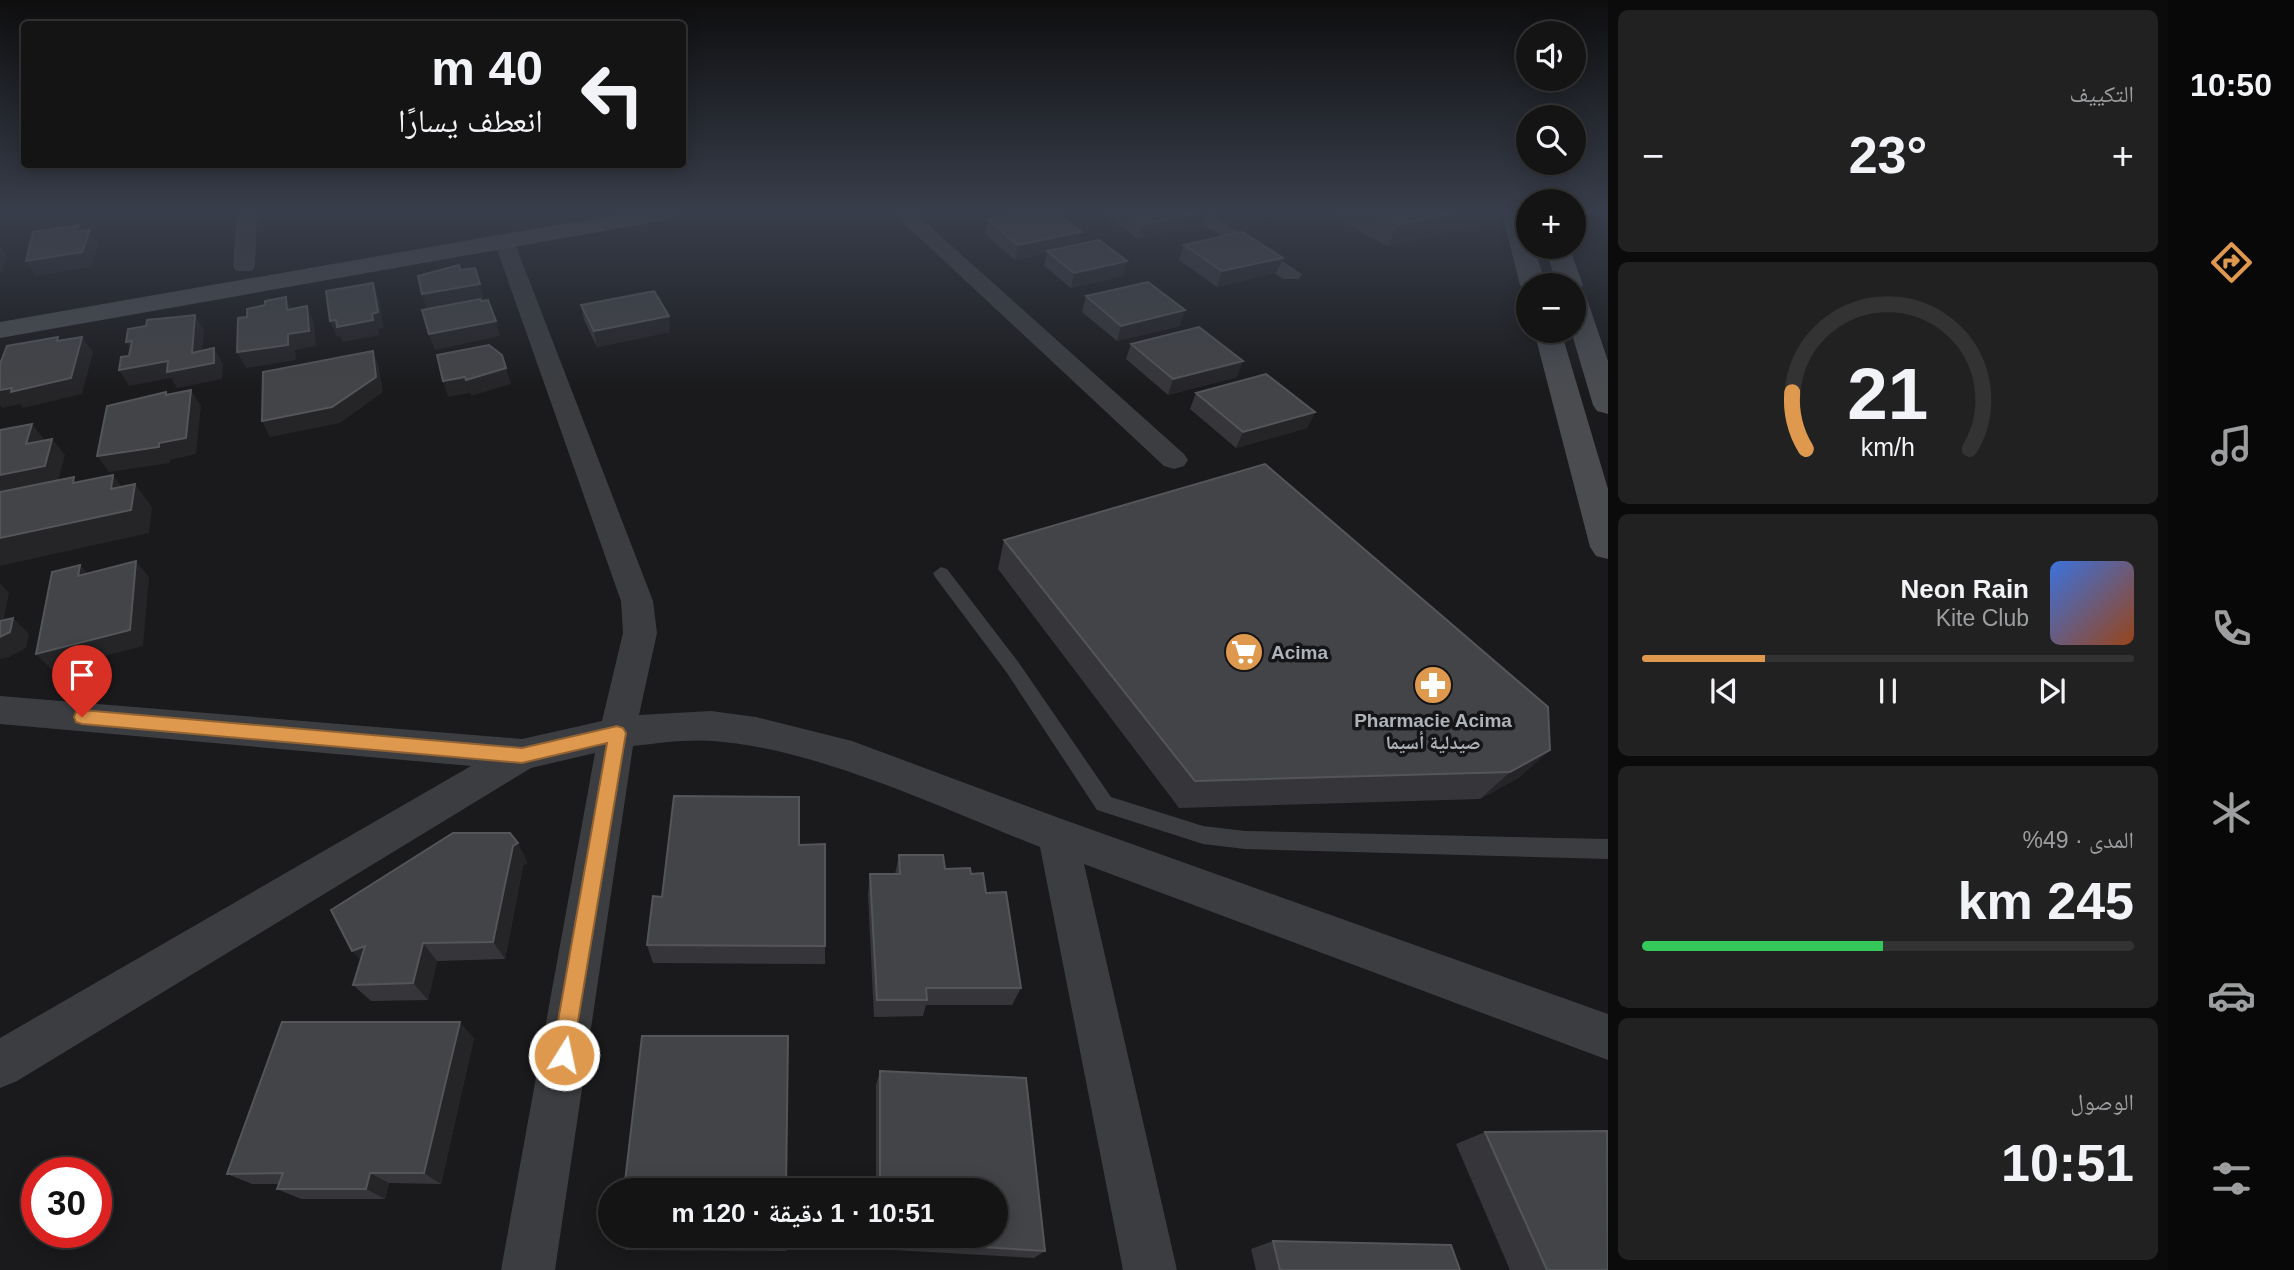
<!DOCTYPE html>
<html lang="ar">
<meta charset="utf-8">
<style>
body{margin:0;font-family:Arial,"Noto Naskh Arabic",sans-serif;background:#212122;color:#f1f3f6;direction:rtl;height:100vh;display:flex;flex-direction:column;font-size:26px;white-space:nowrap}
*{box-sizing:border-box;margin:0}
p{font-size:23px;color:#9d9ea0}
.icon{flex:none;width:38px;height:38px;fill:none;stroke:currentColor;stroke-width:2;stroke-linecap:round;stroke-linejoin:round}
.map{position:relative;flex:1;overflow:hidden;direction:ltr}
.drawer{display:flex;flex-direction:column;gap:10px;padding:10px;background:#0b0b0c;width:560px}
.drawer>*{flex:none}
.banner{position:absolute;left:21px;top:21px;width:665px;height:147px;border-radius:7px;box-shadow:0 4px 18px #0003,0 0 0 2px #333334;direction:rtl;background:#141415;color:#f1f3f6;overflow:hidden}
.fabs{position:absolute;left:1516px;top:21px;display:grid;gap:14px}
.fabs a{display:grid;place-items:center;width:70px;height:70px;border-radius:50%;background:#141415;box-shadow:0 4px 18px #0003,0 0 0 2px #333334;font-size:35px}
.speed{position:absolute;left:21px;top:1157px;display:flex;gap:14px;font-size:35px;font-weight:700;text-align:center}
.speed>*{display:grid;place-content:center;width:91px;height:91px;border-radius:50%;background:#141415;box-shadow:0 4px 18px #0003,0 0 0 2px #333334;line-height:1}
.speed .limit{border:10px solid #d22;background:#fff;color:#111}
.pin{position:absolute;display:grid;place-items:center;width:60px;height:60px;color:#fff;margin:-72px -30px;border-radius:50% 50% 50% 0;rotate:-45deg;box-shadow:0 0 7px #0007}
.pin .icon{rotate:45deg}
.me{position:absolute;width:77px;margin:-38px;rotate:10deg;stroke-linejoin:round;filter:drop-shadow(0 0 5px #0008)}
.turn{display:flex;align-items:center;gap:24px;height:147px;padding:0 28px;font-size:32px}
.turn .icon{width:91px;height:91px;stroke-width:2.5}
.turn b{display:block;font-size:49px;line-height:60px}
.big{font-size:52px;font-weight:800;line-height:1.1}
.drawer .card{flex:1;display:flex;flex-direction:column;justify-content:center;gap:10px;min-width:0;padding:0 24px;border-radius:10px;background:#212122}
.drawer .dial{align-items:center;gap:0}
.dial svg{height:182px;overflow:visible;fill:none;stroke:#333334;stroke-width:7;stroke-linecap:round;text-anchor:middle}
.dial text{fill:#f1f3f6;stroke:none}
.song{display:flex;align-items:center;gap:21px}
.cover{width:84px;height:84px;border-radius:10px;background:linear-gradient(135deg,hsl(220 70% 55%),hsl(20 70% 35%))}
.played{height:7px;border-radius:4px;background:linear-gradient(90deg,#df994e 25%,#333334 25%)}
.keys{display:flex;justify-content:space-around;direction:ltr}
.heat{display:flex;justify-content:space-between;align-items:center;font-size:38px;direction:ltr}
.charge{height:10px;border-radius:5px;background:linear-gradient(90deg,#34c759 49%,#333334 0)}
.trip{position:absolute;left:598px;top:1178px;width:410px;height:70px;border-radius:35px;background:#141415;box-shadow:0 4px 18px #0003,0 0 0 2px #333334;font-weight:800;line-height:70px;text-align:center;direction:rtl}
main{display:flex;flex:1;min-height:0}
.tab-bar{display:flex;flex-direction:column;width:126px;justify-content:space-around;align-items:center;background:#080808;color:#9d9ea0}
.tab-bar .icon{width:49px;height:49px}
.tab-bar .on{color:#df994e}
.tab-bar b{font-size:32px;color:#f1f3f6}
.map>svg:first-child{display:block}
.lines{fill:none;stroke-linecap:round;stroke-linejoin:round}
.lane{fill:#3b3d40;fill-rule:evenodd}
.street{fill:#3b3d40;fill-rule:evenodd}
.secondary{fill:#4a4c50;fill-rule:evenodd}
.wall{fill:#36363a}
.shaded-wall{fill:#252528}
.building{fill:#434447;stroke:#545559;stroke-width:2}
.route{fill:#df994e;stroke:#916333;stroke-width:2}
.labels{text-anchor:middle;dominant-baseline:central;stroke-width:7;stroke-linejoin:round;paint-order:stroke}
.poi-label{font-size:19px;font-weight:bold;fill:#aeb3ba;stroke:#151517;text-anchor:start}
</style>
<main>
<nav class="tab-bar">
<b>10:50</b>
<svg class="icon on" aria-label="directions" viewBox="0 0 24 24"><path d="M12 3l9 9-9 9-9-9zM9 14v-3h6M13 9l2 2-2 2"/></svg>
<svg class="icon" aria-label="music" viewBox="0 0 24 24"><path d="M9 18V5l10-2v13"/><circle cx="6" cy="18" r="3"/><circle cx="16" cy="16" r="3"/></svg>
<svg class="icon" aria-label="phone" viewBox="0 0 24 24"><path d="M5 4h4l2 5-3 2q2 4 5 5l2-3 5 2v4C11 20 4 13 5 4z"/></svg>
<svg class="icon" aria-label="climate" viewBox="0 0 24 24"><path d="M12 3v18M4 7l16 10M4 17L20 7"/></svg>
<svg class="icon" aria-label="car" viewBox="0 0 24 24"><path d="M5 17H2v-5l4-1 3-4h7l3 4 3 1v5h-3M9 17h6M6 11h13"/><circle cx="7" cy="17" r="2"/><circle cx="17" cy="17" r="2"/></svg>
<svg class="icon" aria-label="filters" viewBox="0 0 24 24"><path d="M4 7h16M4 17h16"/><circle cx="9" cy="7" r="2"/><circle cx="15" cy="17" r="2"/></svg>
</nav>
<section class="drawer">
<div class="card"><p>التكييف</p>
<div class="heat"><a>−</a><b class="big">23°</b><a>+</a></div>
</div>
<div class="card dial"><svg viewBox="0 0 100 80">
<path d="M14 69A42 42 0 1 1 86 69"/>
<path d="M14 69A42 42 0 0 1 8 44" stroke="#df994e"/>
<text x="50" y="56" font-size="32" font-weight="700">21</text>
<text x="50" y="72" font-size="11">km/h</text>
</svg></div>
<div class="card">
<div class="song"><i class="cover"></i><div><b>Neon Rain</b><p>Kite Club</p></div></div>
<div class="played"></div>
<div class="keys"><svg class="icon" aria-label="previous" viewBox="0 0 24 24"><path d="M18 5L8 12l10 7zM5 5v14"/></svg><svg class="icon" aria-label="pause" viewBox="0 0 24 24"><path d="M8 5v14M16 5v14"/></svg><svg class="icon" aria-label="next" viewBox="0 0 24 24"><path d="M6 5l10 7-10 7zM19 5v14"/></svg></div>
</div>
<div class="card"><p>المدى · 49%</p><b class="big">245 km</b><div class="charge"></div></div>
<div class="card"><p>الوصول</p><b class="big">10:51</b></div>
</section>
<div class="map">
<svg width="1608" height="1270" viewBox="0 0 1608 1270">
<rect width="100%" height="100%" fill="#1a1a1c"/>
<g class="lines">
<path class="lane" d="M941 567 947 569 1019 663 1111 797 1203 826 1245 831 1608 839V859L1245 849 1203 844 1097 810 1007 673 935 577 933 573Z"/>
<path class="street" d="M237 213H257L255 266 252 271H236L233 266Z
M893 213H915L1184 454 1188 460 1184 466 1174 469 1164 466Z
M1187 213H1211L1302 274 1299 279H1283Z
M504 235 511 237 514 241 653 601 657 633 639 715 711 711 756 717 852 741 1059 818 1608 1014V1060L1084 864 1177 1270H1123L1040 847C941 808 819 749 713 741 687 739 659 743 633 746L555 1270H501L595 753 531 768 17 1081 0 1088V1038L471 766 0 724V696L522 739 602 721 623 633 621 601 494 241 497 237Z"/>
<path class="secondary" d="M625 213H677L674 218 666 220 0 338V322Z
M1502 213H1524L1528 224V247H1534L1546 285H1528V291L1520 285Z
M1545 247H1569L1583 285 1579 290 1586 296 1608 361V414L1597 411 1593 405 1571 331H1573V285H1557Z
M1534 331H1561L1608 489V559L1596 556 1590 547Z"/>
</g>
<path class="wall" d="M1102 213H1207L1203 226 1138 239Z
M1333 213H1481L1473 228 1387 246 1332 215Z
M988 220 1078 244 1127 261 1123 276 1071 288 1044 266 1047 253 1015 260 985 234Z
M1184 245 1283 258 1276 273 1217 287 1179 260Z
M1086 296 1180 326 1117 341 1082 312Z
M581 305 670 332 597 347 584 320Z
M1131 344 1237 377 1168 395 1126 359Z
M1196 393 1315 412 1307 428 1236 448 1190 409Z
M1004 540 1520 777 1480 799 1179 808 998 569Z
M799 845 825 946V964L653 963 647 945 662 897Z
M899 855 945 869 971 874 986 893 1021 988 1012 1005H926L923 1016 874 1017 868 894 870 874H895Z
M528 863 523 866 505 959 437 961 428 1000 371 1001 353 985 361 960Z
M474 1038 441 1184 389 1183 385 1199H301L277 1189 279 1184H252L227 1174Z
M880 1071 1026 1078 1045 1251 1034 1258 876 1249V1236H996V1190H876V1085Z
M1485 1132 1608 1270H1510L1456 1144Z
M786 1236V1251L626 1250 618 1243Z
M1273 1241 1460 1270H1256L1251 1249Z"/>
<path class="shaded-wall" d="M964 213H983L964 217Z
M1199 213H1207L1203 226 1138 239 1142 225Z
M1455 213H1481L1473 228 1387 246 1398 225Z
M79 225 87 238 90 230 99 245 91 267 36 276 26 261 74 232Z
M1081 232 1078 247 1047 251V253L1015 260 1018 245Z
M0 245 8 257 0 275Z
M1283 258 1276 273 1217 287 1222 271Z
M1127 261 1123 276 1071 288 1074 273Z
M373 283 379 298 384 328 378 329 379 335 343 342 340 336H336L330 321 372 314Z
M480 284 484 299 427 310 422 294Z
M286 297 293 312 287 310Z
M307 306 314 322 316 346 295 350 296 360 246 368 237 352 288 334Z
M1185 310 1180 326 1117 341 1121 326Z
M195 315 204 330 201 366 214 348 223 364 222 379 177 388 171 378 129 386 119 370 168 361 192 353Z
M669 316 670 332 597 347 594 331Z
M496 321 500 336 435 350 429 334Z
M82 337 93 352 82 394 23 408 20 404 2 408 0 405V390Z
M132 341 135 358 126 342Z
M373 351 379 367 383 392 340 423 270 437 262 421Z
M1243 361 1237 377 1168 395 1173 379Z
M506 368 511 384 471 396 466 380Z
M465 377 470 393 448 397 443 381Z
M191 390 201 406 196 454 170 460V463L109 472 97 456 159 443Z
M1315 412 1307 428 1236 448 1243 432Z
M32 424 45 440 26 444Z
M52 439 65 455 58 482 0 494V475Z
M113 475 130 498 135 484 152 507 149 533 0 566V538L111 489Z
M136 561 149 577 143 646 52 670 36 654Z
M80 565 94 581 78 576Z
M0 583 9 593 0 636Z
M13 618 29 634 26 648 9 657 0 659V637Z
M1550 750 1520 777 1480 799 1510 772Z
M518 843 528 863 523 866 505 959 493 942 513 846Z
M423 943 437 961 428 1000 413 983Z
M365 946 369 969 352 951Z
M460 1022 474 1038 441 1184 424 1173Z
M788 1036 787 1190H786Z
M370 1173 389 1183 385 1199 366 1189Z"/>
<path class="building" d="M1021 213H1056L1081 232 1018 245 988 220Z
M1126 213H1199L1142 225Z
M1377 213H1455L1398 225Z
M79 225 74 232 90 230 82 252 26 261 33 232Z
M1242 232 1283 258 1222 271 1184 245Z
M1099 240 1127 261 1074 273 1047 251Z
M459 265 460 270 475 268 480 284 422 294 418 276Z
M1148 282 1185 310 1121 326 1086 296Z
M373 283 378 312 372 314 373 320 337 327 336 320 330 321 326 291Z
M654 291 669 316 594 331 581 305Z
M286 297 287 310 307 306 309 331 288 334V345L237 352 238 318 247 317V309L265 305V301Z
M480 299 481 301 488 300 496 321 429 334 422 310Z
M195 315 192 353 214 348V363L167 372 168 361 119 370 121 357 129 356 132 341 126 342 128 329 146 326 147 320Z
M1199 327 1243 361 1173 379 1131 344Z
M58 337 57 341 82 337 71 378 11 392 12 388 0 390V364L7 346Z
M489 345 502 355 506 368 466 380 465 377 443 381 437 355Z
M373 351 376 377 332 407 262 421 263 372Z
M1266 374 1315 412 1243 432 1196 393Z
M191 390 186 438 159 443V447L97 456 107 406 166 392V395Z
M32 424 26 444 52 439 45 466 0 475V430Z
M1265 464 1548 707 1550 750 1510 772 1195 781 1004 540Z
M113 475 111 489 135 484 131 510 0 538V492L74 477 73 483Z
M136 561 130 630 36 654 52 572 80 565 78 576Z
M13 618 10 632 0 637V621Z
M674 796 799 797V845L825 844V946L647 945 653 896 662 897Z
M453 833H510L518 843 513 846 493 942 423 943 413 983 353 985 365 946 352 951 331 910Z
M899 855H943L945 869 970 868 971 874 983 873 986 893 1006 892 1021 988H926L927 1000H877L870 874H900Z
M282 1022H460L424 1173H370L366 1189H277L283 1173 227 1174Z
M642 1036H788L786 1190H624Z
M880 1071 1026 1078 1045 1251 880 1241V1236H996V1190H880Z
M1607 1131 1608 1270H1547L1485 1132Z
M618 1236H785V1243H618Z
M1273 1241 1451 1245 1460 1270H1280Z"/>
<linearGradient id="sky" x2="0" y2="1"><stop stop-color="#0e0e0f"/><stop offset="0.54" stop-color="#383e4b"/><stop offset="1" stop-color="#383e4b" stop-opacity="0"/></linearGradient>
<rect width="1608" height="391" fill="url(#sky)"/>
<path class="route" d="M82 710 522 748 617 726 623 728 626 733 571 1063 564 1066 556 1063 552 1055 607 743 522 763 82 724 76 722 74 717 76 712Z"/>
<defs>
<symbol id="supermarket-disc" viewBox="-11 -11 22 22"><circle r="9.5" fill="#df994e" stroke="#151517"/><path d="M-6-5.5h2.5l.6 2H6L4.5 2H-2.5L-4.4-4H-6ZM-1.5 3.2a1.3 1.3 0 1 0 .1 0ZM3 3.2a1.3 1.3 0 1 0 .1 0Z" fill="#fff"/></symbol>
<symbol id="pharmacy-disc" viewBox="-11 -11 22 22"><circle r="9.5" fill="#df994e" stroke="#151517"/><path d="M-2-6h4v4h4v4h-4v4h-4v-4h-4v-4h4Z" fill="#fff"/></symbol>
</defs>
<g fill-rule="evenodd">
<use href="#supermarket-disc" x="1222" y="630" width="44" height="44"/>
<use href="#pharmacy-disc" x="1411" y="663" width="44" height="44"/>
</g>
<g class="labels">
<g class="poi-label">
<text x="1271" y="652">Acima</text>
<text x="1433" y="720" text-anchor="middle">Pharmacie Acima<tspan x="1433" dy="22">صيدلية أسيما</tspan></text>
</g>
</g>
</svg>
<div class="fabs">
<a><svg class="icon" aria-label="sound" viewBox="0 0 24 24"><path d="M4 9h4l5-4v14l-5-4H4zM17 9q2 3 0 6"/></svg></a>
<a><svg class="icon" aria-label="search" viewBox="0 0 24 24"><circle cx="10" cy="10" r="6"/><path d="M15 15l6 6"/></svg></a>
<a>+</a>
<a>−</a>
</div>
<div class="speed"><div class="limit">30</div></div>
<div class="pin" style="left:82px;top:717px;background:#d93025"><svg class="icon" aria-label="arrive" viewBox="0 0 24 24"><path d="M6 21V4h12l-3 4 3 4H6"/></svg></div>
<svg class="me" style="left:564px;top:1055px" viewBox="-20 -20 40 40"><circle r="17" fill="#df994e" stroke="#fff" stroke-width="3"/><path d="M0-11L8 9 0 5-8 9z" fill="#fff"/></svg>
<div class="trip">10:51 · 1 دقيقة · 120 m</div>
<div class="banner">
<div class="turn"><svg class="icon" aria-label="left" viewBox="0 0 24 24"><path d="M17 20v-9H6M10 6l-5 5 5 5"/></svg><div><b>40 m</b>انعطف يسارًا</div></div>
</div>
</div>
</main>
